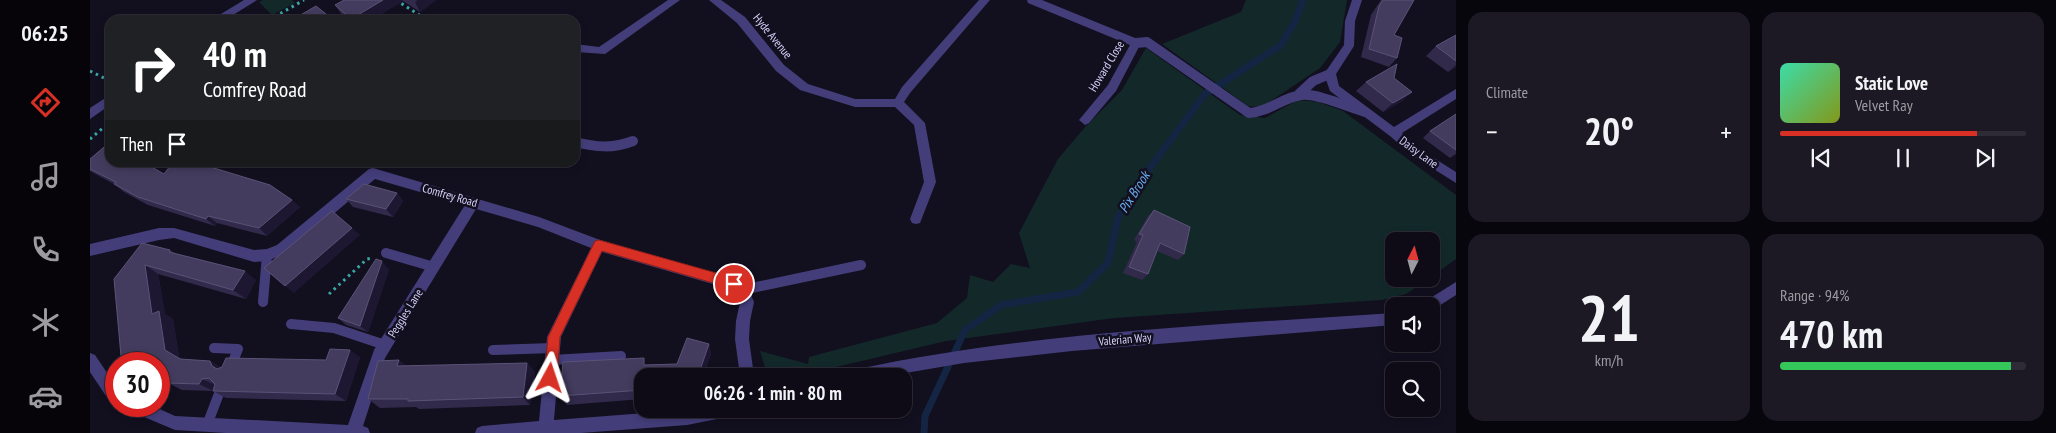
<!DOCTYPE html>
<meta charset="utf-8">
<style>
body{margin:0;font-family:"PT Sans Narrow",sans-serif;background:#1c1924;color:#f1f3f6;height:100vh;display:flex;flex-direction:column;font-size:19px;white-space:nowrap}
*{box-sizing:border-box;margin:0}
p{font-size:16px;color:#9b9ba1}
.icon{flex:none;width:28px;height:28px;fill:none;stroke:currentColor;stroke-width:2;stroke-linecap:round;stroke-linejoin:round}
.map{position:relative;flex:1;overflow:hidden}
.details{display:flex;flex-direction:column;gap:12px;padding:12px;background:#08060d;width:600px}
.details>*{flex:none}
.top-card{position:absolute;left:15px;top:15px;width:475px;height:152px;border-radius:15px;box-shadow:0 2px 8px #0003,0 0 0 1px #2e2b36;background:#202124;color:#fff;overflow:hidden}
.needle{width:32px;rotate:6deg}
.controls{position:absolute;left:1295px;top:232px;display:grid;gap:10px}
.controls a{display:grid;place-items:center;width:55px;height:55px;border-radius:10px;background:#0e0b17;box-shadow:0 2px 8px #0003,0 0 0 1px #2e2b36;font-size:25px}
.speed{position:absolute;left:15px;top:352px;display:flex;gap:10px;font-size:25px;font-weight:700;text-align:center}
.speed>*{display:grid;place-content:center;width:65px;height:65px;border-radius:50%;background:#0e0b17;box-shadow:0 2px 8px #0003,0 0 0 1px #2e2b36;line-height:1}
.speed .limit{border:8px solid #d22;background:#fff;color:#111}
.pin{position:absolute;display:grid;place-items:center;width:42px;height:42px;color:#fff;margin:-21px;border:2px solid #fff;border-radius:50%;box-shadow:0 1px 5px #0007}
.me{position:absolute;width:55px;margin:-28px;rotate:5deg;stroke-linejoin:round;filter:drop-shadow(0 0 4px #0008)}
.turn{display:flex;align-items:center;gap:18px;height:105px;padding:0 15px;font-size:22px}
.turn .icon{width:65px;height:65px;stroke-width:2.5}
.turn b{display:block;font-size:35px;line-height:42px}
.then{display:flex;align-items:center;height:48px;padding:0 15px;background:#0003;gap:10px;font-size:19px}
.big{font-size:38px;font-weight:700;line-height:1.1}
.details .card{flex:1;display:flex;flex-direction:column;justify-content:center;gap:8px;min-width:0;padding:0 18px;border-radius:15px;background:#1c1924}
.details .dial{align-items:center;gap:0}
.dial b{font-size:65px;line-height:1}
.song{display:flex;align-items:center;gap:15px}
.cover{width:60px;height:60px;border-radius:8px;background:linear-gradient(135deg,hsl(160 70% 55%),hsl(70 70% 35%))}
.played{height:5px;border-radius:2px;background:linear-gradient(90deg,#d93025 80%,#2e2b36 80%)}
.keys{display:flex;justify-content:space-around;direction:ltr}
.heat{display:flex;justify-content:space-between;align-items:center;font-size:28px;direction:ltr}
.charge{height:8px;border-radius:4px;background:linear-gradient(90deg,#34c759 94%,#2e2b36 0)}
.details .tiles{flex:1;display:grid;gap:12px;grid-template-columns:repeat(2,1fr)}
.trip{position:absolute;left:544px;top:368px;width:278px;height:50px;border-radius:15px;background:#0e0b17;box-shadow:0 2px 8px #0003,0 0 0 1px #2e2b36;font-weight:700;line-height:50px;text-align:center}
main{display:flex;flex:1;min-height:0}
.tab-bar{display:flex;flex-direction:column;width:90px;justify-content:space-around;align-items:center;background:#060409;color:#9b9ba1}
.tab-bar .icon{width:35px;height:35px}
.tab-bar .current{color:#d93025}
.tab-bar b{font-size:22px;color:#f1f3f6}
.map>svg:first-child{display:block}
.green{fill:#132929}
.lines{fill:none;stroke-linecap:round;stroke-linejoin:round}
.stream{stroke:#142544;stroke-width:7}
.path{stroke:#39a7a4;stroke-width:3;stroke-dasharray:2.5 4;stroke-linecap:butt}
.service{stroke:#433e7a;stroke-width:10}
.minor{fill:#433e7a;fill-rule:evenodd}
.tertiary{fill:#433e7a;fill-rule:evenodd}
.wall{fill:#322a4b}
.shaded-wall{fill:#1d1732}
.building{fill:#433c5e;stroke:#5b5377}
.route{fill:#d93025;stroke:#8d1f18}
.labels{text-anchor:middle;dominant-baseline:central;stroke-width:5;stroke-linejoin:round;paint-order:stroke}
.street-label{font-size:12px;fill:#d8d2fb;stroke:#120f1f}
.water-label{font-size:14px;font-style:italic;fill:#6aaef0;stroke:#120f1f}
</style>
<main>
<nav class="tab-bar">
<b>06:25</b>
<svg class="icon current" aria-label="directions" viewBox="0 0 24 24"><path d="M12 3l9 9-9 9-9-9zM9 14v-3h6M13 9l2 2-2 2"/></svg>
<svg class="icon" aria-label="music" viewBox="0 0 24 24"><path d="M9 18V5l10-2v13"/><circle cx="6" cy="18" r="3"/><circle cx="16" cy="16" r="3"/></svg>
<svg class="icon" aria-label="phone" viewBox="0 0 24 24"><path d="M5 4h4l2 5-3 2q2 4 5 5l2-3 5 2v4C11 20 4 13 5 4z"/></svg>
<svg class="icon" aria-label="climate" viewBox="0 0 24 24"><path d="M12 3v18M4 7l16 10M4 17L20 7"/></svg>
<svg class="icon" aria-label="car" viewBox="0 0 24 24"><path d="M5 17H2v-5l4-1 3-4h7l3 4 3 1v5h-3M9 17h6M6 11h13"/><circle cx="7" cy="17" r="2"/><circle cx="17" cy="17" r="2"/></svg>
</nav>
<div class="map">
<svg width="1366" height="433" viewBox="0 0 1366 433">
<rect width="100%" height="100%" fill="#120f1f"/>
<path class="green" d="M173 0H202L205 3 182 15 169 2Z
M1156 0H1257L1250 42 1230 68 1172 107 1158 106 1072 44 1151 12Z
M1056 48 1150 115 1175 118 1208 100 1228 102 1253 111 1366 195V259L1341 277V241H1304V279H1339L1316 294 1291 300 1024 318 856 341 708 376H681L677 374 670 351 718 364 719 357 847 323 877 298 880 275 903 282 921 264 940 268 929 233 968 159 996 126 1032 90Z"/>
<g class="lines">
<path class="stream" d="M834 433 835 416 875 330 911 305 988 292 1018 263 1028 217 1047 185 1115 94 1191 45 1205 21 1213 0"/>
<path class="path" d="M306 0 337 20
M179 20 214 0
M0 71 20 81
M0 139 20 122
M239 294 277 259 282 258"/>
<path class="service" d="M1046 43 1057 42 1159 113C1178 112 1192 98 1211 95 1227 93 1258 107 1275 112
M1209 94 1223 81 1240 74
M485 142C505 147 523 149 543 141
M296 253 344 267
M652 290 771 265
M173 302 177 255
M201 324 244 328 295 345
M124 348 148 349 140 369
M403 350 463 348
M462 360 531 356
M117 425 130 391"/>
<path class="minor" d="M578 0H590L515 54 485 52V44L509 47Z
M619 0H631L655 17 694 65 718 84 765 99H805L812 87 889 0H900L820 93 814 102 835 123 846 182 830 223 826 224 822 223 820 219 834 182 824 125 805 107H765L710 90 686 71 647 23Z
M937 0H952L1050 40 1051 43 1026 91 999 123 995 125 989 120 1018 85 1040 45 938 3Z
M1262 0H1272L1265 21 1264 46 1246 74 1249 86 1304 127 1366 89V99L1312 133 1331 150 1366 172V183L1323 156 1300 136 1240 91 1234 74 1254 45 1255 21Z
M283 168 449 217 510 240 649 280 657 286 664 302 660 321 659 339 664 376H650L645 339 646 321 650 302 647 294 640 289 512 252 471 337 464 420 608 409H654L652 414 597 425 491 433H385L387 428 392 426 449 421 457 337 501 248 448 227 386 209 295 358 273 426 278 428 280 433H136L85 430 40 411 38 406H63L85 416 258 425 284 350 375 205 285 179 197 253 177 261 164 262 84 238 69 240 0 256V244L69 228H84L164 250 177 249 187 245 279 169Z
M1366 282V295L1341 311V306H1332L1334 302Z
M1304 313V325L982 351 874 363 798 376H761L763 371 768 369C943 332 1126 325 1304 313Z
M0 353 5 355 26 386V401L16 396 0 372Z"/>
<path class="tertiary" d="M154 0H167L135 20H121Z
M20 95V105L0 119V108Z"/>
</g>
<path class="wall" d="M254 0H346L330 12 313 1 281 20H258L252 15 245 5Z
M1291 0H1324L1304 35 1307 58 1299 67 1271 57 1281 15Z
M1366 35V67L1358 72 1336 56 1346 46Z
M1304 78 1322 92 1312 101 1293 112 1266 91 1276 82Z
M1366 114V154L1360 158 1333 138 1340 131Z
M0 159 20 162 74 174 210 207 177 236 127 223 125 226 58 205 34 192 24 184 0 171Z
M307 193 313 201 303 217 263 207 256 199Z
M1064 210 1094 254 1088 260 1067 251 1058 274 1052 280 1033 273 1047 242 1044 240 1058 216Z
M80 250 86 254 166 280 156 299 68 274 75 314 83 319 89 357 92 359 131 367 236 360 270 357 256 401 136 398 123 391 92 390 78 383 24 279Z
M299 269 278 332 256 325 248 318Z
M619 344 621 354 613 376H552V399L477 405 470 396 557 365 587 364Z
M309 360 316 366 437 363 445 372 440 405 329 409 326 407 290 408 278 399Z"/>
<path class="shaded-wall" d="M293 0H313V1L281 20H262L261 19Z
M328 0H346L330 12 325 2Z
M1366 65V67L1358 72Z
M1322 92 1312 101 1293 112 1303 103Z
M307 193 313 201 303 217 296 209Z
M202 200 210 207 177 236 169 228Z
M118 216 127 223 125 226 116 219Z
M262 228 270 235 204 293 195 286Z
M292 261 299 269 278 332 270 326Z
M55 265 68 274 75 314 83 319 89 357 104 366 75 350 62 314Z
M155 271 166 280 156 299 143 290Z
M619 344 621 354 613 376H608Z
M260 350 270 357 256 401 245 394Z
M309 360 320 369 307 366Z
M120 361 133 368 135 374 122 366Z
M437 363 445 372 440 405 433 397Z
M112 379 126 385 123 391 109 384Z"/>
<path class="building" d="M254 0H293L261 19 245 5Z
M1293 0H1324L1304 35 1312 38 1307 58 1279 49 1289 6Z
M226 6 241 18 238 20H202Z
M1366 35V61L1346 46Z
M1307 64 1304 78 1322 92 1303 103 1276 82Z
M1366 114V150L1340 131Z
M20 142V162H53L74 174 83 162H104L180 185 202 200 169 228 118 216 116 219 48 197 24 184 26 182 0 169V159Z
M274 184 307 193 296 209 256 199Z
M1064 210 1100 227 1094 254 1070 243 1058 274 1039 267 1053 235 1049 234Z
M242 211 262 228 195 286 174 268Z
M52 243 80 250 79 252 155 271 143 290 55 265 62 314 69 311 75 350 90 359 120 361 122 366 127 369 132 367 136 358 236 360 240 349 260 350 245 394 123 391 125 384 119 378 112 379 109 384 78 383 69 378V364H44L31 356 24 279Z
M286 259 292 261 270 326 248 318Z
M597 338 619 344 608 376H552V390L470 396 473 362 554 358V365L587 364Z
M309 360 307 366 437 363 433 397 318 401V399H278L288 361Z"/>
<path class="route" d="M509 240 644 278 649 280 650 284 649 288 644 289 512 251 470 337 467 378 465 382 460 384 456 382 454 378 458 337 505 241Z"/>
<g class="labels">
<g class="street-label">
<text transform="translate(683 36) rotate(51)">Hyde Avenue</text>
<text transform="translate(1016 66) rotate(-59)">Howard Close</text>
<text transform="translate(1329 152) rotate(36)">Daisy Lane</text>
<text transform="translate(360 195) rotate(16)">Comfrey Road</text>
<text transform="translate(315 313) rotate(-58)">Peggles Lane</text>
<text transform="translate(1035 339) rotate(-5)">Valerian Way</text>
</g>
<g class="water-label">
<text transform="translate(1044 192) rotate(-58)">Pix Brook</text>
</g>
</g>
</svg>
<div class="controls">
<a><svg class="needle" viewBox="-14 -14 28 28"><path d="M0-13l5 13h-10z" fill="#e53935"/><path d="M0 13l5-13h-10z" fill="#9b9ba1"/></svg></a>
<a><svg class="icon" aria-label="sound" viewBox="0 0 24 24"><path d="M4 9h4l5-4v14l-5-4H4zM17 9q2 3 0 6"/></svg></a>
<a><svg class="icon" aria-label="search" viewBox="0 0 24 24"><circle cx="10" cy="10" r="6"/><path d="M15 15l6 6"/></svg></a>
</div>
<div class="speed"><div class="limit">30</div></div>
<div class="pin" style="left:644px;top:284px;background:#d93025"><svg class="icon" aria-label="arrive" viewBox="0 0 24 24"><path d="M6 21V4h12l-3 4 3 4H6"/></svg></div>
<svg class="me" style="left:460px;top:378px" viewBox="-20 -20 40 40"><path d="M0-17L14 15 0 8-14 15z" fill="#d93025" stroke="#fff" stroke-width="4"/></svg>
<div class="trip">06:26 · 1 min · 80 m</div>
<div class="top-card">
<div class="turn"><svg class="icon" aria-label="right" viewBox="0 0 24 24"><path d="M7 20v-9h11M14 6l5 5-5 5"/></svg><div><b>40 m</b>Comfrey Road</div></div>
<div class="then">Then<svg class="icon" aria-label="arrive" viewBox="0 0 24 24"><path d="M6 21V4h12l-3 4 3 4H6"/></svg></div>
</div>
</div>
<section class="details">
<div class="tiles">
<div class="card"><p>Climate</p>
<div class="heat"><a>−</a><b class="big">20°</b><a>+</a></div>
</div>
<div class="card">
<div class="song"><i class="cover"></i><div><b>Static Love</b><p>Velvet Ray</p></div></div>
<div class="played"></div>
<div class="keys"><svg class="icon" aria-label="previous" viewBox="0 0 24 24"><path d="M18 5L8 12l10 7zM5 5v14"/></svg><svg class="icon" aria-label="pause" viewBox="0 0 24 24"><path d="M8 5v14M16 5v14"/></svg><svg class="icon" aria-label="next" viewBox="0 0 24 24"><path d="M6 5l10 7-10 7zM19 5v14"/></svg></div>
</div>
<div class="card dial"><b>21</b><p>km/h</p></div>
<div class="card"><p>Range · 94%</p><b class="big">470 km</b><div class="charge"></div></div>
</div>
</section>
</main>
